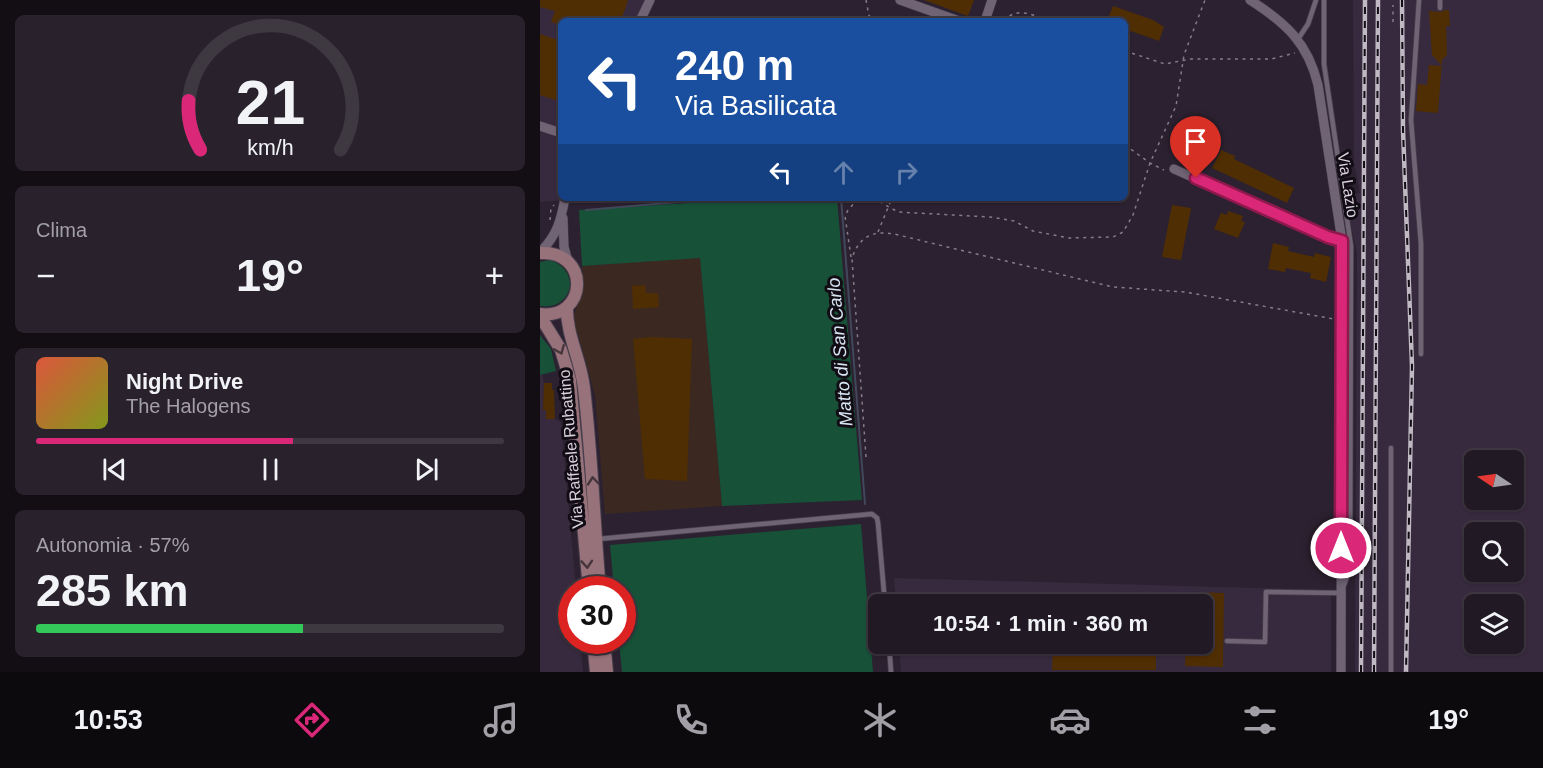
<!DOCTYPE html>
<html lang="it">
<meta charset="utf-8">
<style>
body{margin:0;font-family:Helvetica,sans-serif;background:#29222c;color:#f1f3f6;height:100vh;display:flex;flex-direction:column;font-size:22px;white-space:nowrap}
*{box-sizing:border-box;margin:0}
p{font-size:20px;color:#a2a0a6}
.icon{flex:none;width:33px;height:33px;fill:none;stroke:currentColor;stroke-width:2;stroke-linecap:round;stroke-linejoin:round}
.map{position:relative;flex:1;overflow:hidden}
.side{display:flex;flex-direction:column;gap:15px;padding:15px;background:#120e14;width:540px}
.side>*{flex:none}
.banner{position:absolute;left:18px;top:18px;width:570px;height:183px;border-radius:9px;box-shadow:0 2px 4px #0004,0 0 0 2px #3e3841;background:#1a4fa0;color:#fff;overflow:hidden}
.needle{width:39px;rotate:283deg}
.controls{position:absolute;left:924px;top:450px;display:grid;gap:12px}
.controls a{display:grid;place-items:center;width:60px;height:60px;border-radius:9px;background:#211924;box-shadow:0 2px 4px #0004,0 0 0 2px #3e3841;font-size:30px}
.speed{position:absolute;left:18px;top:576px;display:flex;gap:12px;font-size:30px;font-weight:700;text-align:center}
.speed>*{display:grid;place-content:center;width:78px;height:78px;border-radius:50%;background:#211924;box-shadow:0 2px 4px #0004,0 0 0 2px #3e3841;line-height:1}
.speed .limit{border:9px solid #d22;background:#fff;color:#111}
.pin{position:absolute;display:grid;place-items:center;width:51px;height:51px;color:#fff;margin:-62px -26px;border-radius:50% 50% 50% 0;rotate:-45deg;box-shadow:0 0 6px #0007}
.pin .icon{rotate:45deg}
.me{position:absolute;width:66px;margin:-33px;rotate:0deg;stroke-linejoin:round;filter:drop-shadow(0 0 4px #0008)}
.turn{display:flex;align-items:center;gap:21px;height:126px;padding:0 18px;font-size:27px}
.turn .icon{width:78px;height:78px;stroke-width:2.5}
.turn b{display:block;font-size:42px;line-height:51px}
.lanes{display:flex;align-items:center;height:57px;padding:0 18px;background:#0003;justify-content:center;gap:30px;direction:ltr}
.lanes .off{opacity:.35}
.big{font-size:45px;font-weight:800;line-height:1.1}
.side .card{flex:1;display:flex;flex-direction:column;justify-content:center;gap:9px;min-width:0;padding:0 21px;border-radius:9px;background:#29222c}
.side .dial{align-items:center;gap:0}
.dial svg{height:156px;overflow:visible;fill:none;stroke:#3e3841;stroke-width:7;stroke-linecap:round;text-anchor:middle}
.dial text{fill:#f1f3f6;stroke:none}
.song{display:flex;align-items:center;gap:18px}
.cover{width:72px;height:72px;border-radius:9px;background:linear-gradient(135deg,hsl(10 70% 55%),hsl(70 70% 35%))}
.played{height:6px;border-radius:3px;background:linear-gradient(90deg,#db2777 55%,#3e3841 55%)}
.keys{display:flex;justify-content:space-around;direction:ltr}
.heat{display:flex;justify-content:space-between;align-items:center;font-size:33px;direction:ltr}
.charge{height:9px;border-radius:4px;background:linear-gradient(90deg,#34c759 57%,#3e3841 0)}
.trip{position:absolute;left:328px;top:594px;width:345px;height:60px;border-radius:9px;background:#211924;box-shadow:0 2px 4px #0004,0 0 0 2px #3e3841;font-weight:800;line-height:60px;text-align:center}
.dock{display:flex;height:96px;justify-content:space-around;align-items:center;background:#0d0a0e;color:#a2a0a6}
.dock .icon{width:42px;height:42px}
.dock .current{color:#db2777}
.dock b{font-size:27px;color:#f1f3f6}
main{display:flex;flex:1;min-height:0}
.map>svg:first-child{display:block}
.commercial{fill:#3b2921}
.built{fill:#382a3e;fill-rule:evenodd}
.green{fill:#165138}
.lines{fill:none;stroke-linecap:round;stroke-linejoin:round}
.stream{stroke:#41485b;stroke-width:2}
.building{fill:#502e03}
.lane-casing{stroke:#473e4b;stroke-width:6}
.street-casing{stroke:#473e4b;stroke-width:10}
.secondary-casing{stroke:#473e4b;stroke-width:14}
.path{stroke:#857c88;stroke-width:1.5;stroke-dasharray:3 4.5;stroke-linecap:butt}
.lane{stroke:#6f6374;stroke-width:4.5}
.street{stroke:#6f6374;stroke-width:9}
.secondary{stroke:#97727a;stroke-width:12}
.rail-casing{stroke:#c0b9c4;stroke-width:4.5}
.rail{stroke:#120d14;stroke-width:2;stroke-dasharray:7;stroke-linecap:butt}
.oneway{stroke:#47353d}
.route-casing{stroke:#8e194d;stroke-width:15}
.route{stroke:#db2777;stroke-width:10}
.labels{text-anchor:middle;dominant-baseline:central;stroke-width:6;stroke-linejoin:round;paint-order:stroke}
.street-label{font-size:16px;fill:#d8d1db;stroke:#120d14}
.water-label{font-size:18px;font-style:italic;fill:#d7e4f2;stroke:#120d14}
</style>
<main>
<section class="side">
<div class="card dial"><svg viewBox="0 0 100 80">
<path d="M14 69A42 42 0 1 1 86 69"/>
<path d="M14 69A42 42 0 0 1 8 44" stroke="#db2777"/>
<text x="50" y="56" font-size="32" font-weight="700">21</text>
<text x="50" y="72" font-size="11">km/h</text>
</svg></div>
<div class="card"><p>Clima</p>
<div class="heat"><a>−</a><b class="big">19°</b><a>+</a></div>
</div>
<div class="card">
<div class="song"><i class="cover"></i><div><b>Night Drive</b><p>The Halogens</p></div></div>
<div class="played"></div>
<div class="keys"><svg class="icon" aria-label="previous" viewBox="0 0 24 24"><path d="M18 5L8 12l10 7zM5 5v14"/></svg><svg class="icon" aria-label="pause" viewBox="0 0 24 24"><path d="M8 5v14M16 5v14"/></svg><svg class="icon" aria-label="next" viewBox="0 0 24 24"><path d="M6 5l10 7-10 7zM19 5v14"/></svg></div>
</div>
<div class="card"><p>Autonomia · 57%</p><b class="big">285 km</b><div class="charge"></div></div>
</section>
<div class="map">
<svg width="1003" height="672" viewBox="0 0 1003 672">
<rect width="100%" height="100%" fill="#2c2130"/>
<path class="commercial" d="M160 257 182 506 65 514 55 395 33 317 43 292 42 266Z"/>
<path class="built" d="M0 0H110L100 21H21V198L25 200 0 202Z
M813 0H1003V672H815L817 253 805 196 820 193 814 163ZM934 460H974V500H934ZM934 532H974V572H934ZM934 604H974V644H934Z
M0 375H2L4 383 3 409 6 410V419H15L21 422 36 589 32 590V640L40 641 43 672H0Z
M354 578 791 590V672H361L359 644H663V604H356Z"/>
<path class="green" d="M229 198H297L322 500 182 506 160 258 42 266 39 210Z
M10 260C42 270 33 311 0 306V262Z
M0 335 11 349 16 371 0 375Z
M321 524 333 672H82L79 641 82 640V590L74 589 70 545Z"/>
<g class="lines">
<path class="stream" d="M301 198 325 504
M46 210 185 198"/>
</g>
<path class="building" d="M0 0H88L81 21H21V25L11 22 15 11 0 7Z
M384 0H434L428 16Z
M573 6 613 20 624 27 619 41 585 29V21H567Z
M904 10H909L910 26H906L907 55 902 60 898 113 876 111 878 84 887 85 889 65 902 66 892 55 889 11 901 12Z
M0 34 21 41V102L0 95Z
M681 150 695 156 694 159 754 188 747 203 672 168Z
M632 205 651 208 641 260 622 257Z
M688 211 703 216 701 221 705 222 698 238 674 229 681 213 687 215Z
M733 243 749 247 748 251 774 257 775 253 791 257 786 282 770 278 771 273 746 268 745 272 728 269Z
M105 285 106 293H118L119 307 93 309 92 286Z
M112 337 152 339 147 481 105 479 93 339Z
M4 383H12V390H14L15 419H6V410H3Z
M647 592 684 593 683 667 645 666 646 644H663V604H646Z
M513 644H616V670H512Z"/>
<g class="lines">
<defs>
<path id="lane" d="M784 0V64L811 246 810 569 804 585
M879 0 871 120 881 244V354
M900 0V8
M758 39 768 24 776 0
M58 539 332 514 337 518 338 523 345 604
M687 641 725 642 726 592 801 593
M349 644 351 672
M851 672V448"/>
<path id="street" d="M360 0 419 21
M710 0C746 23 768 43 778 85L802 241 801 672
M100 21 110 0
M445 21 452 0
M0 126 21 133
M634 169 787 237 802 241
M23 218 24 247 28 261
M0 252C17 236 21 220 25 198"/>
<path id="secondary" d="M0 253C51 250 48 320 0 314
M27 307C26 334 41 360 44 388 52 455 54 522 60 590
M0 316 21 350 30 380 49 590
M53 640 56 672
M64 640 67 672"/>
</defs>
<use href="#lane" class="lane-casing"/>
<use href="#street" class="street-casing"/>
<use href="#secondary" class="secondary-casing"/>
<path class="path" d="M326 0 329 16 328 21
M329 16 342 21
M464 21C476 6 494 15 509 21
M853 22V5
M585 51 625 64 650 59H731L755 53
M585 145 610 163 624 170
M333 198 358 212 450 217 474 221 493 231 529 238 573 237 583 232 593 215 610 163 636 106 644 55 665 0
M10 220 11 208 14 205
M338 232 352 198
M311 257 305 216 308 210 319 198
M326 457 312 259C318 237 333 230 354 234L573 287 645 292 794 319"/>
<use href="#lane" class="lane"/>
<use href="#street" class="street"/>
<use href="#secondary" class="secondary"/>
<defs>
<path id="rail" d="M862 0 863 130 872 366 866 672
M821 672 825 0
M834 672 838 0"/>
</defs>
<use href="#rail" class="rail-casing"/>
<use href="#rail" class="rail"/>
</g>
<defs><path id="oneway-chevron" d="M-2-3.5L2.5 0L-2 3.5" fill="none" stroke-width="1.6" stroke-linecap="round" stroke-linejoin="round" transform="scale(1.5)"/></defs>
<g class="oneway">
<use href="#oneway-chevron" transform="translate(20 350) rotate(67)"/>
<use href="#oneway-chevron" transform="translate(53 481) rotate(-95)"/>
<use href="#oneway-chevron" transform="translate(47 564) rotate(86)"/>
</g>
<g class="lines">
<defs>
<path id="route" d="M656 178 788 237 802 241 801 548"/>
</defs>
<use href="#route" class="route-casing"/>
<use href="#route" class="route"/>
</g>
<g class="labels">
<g class="street-label">
<text transform="translate(808 185) rotate(81)">Via Lazio</text>
<text transform="translate(31 449) rotate(-95)">Via Raffaele Rubattino</text>
</g>
<g class="water-label">
<text transform="translate(300 352) rotate(-95)">Matto di San Carlo</text>
</g>
</g>
</svg>
<div class="controls">
<a><svg class="needle" viewBox="-14 -14 28 28"><path d="M0-13l5 13h-10z" fill="#e53935"/><path d="M0 13l5-13h-10z" fill="#a2a0a6"/></svg></a>
<a><svg class="icon" aria-label="search" viewBox="0 0 24 24"><circle cx="10" cy="10" r="6"/><path d="M15 15l6 6"/></svg></a>
<a><svg class="icon" aria-label="layers" viewBox="0 0 24 24"><path d="M12 4l9 5-9 5-9-5zM3 14l9 5 9-5"/></svg></a>
</div>
<div class="speed"><div class="limit">30</div></div>
<div class="pin" style="left:656px;top:178px;background:#d93025"><svg class="icon" aria-label="arrive" viewBox="0 0 24 24"><path d="M6 21V4h12l-3 4 3 4H6"/></svg></div>
<svg class="me" style="left:801px;top:548px" viewBox="-20 -20 40 40"><circle r="17" fill="#db2777" stroke="#fff" stroke-width="3"/><path d="M0-11L8 9 0 5-8 9z" fill="#fff"/></svg>
<div class="trip">10:54 · 1 min · 360 m</div>
<div class="banner">
<div class="turn"><svg class="icon" aria-label="left" viewBox="0 0 24 24"><path d="M17 20v-9H6M10 6l-5 5 5 5"/></svg><div><b>240 m</b>Via Basilicata</div></div>
<div class="lanes"><svg class="icon" aria-label="left" viewBox="0 0 24 24"><path d="M17 20v-9H6M10 6l-5 5 5 5"/></svg><svg class="icon off" aria-label="ahead" viewBox="0 0 24 24"><path d="M12 20V5M6 11l6-6 6 6"/></svg><svg class="icon off" aria-label="right" viewBox="0 0 24 24"><path d="M7 20v-9h11M14 6l5 5-5 5"/></svg></div>
</div>
</div>
</main>
<nav class="dock">
<b>10:53</b>
<svg class="icon current" aria-label="directions" viewBox="0 0 24 24"><path d="M12 3l9 9-9 9-9-9zM9 14v-3h6M13 9l2 2-2 2"/></svg>
<svg class="icon" aria-label="music" viewBox="0 0 24 24"><path d="M9 18V5l10-2v13"/><circle cx="6" cy="18" r="3"/><circle cx="16" cy="16" r="3"/></svg>
<svg class="icon" aria-label="phone" viewBox="0 0 24 24"><path d="M5 4h4l2 5-3 2q2 4 5 5l2-3 5 2v4C11 20 4 13 5 4z"/></svg>
<svg class="icon" aria-label="climate" viewBox="0 0 24 24"><path d="M12 3v18M4 7l16 10M4 17L20 7"/></svg>
<svg class="icon" aria-label="car" viewBox="0 0 24 24"><path d="M5 17H2v-5l4-1 3-4h7l3 4 3 1v5h-3M9 17h6M6 11h13"/><circle cx="7" cy="17" r="2"/><circle cx="17" cy="17" r="2"/></svg>
<svg class="icon" aria-label="filters" viewBox="0 0 24 24"><path d="M4 7h16M4 17h16"/><circle cx="9" cy="7" r="2"/><circle cx="15" cy="17" r="2"/></svg>
<b>19°</b>
</nav>
